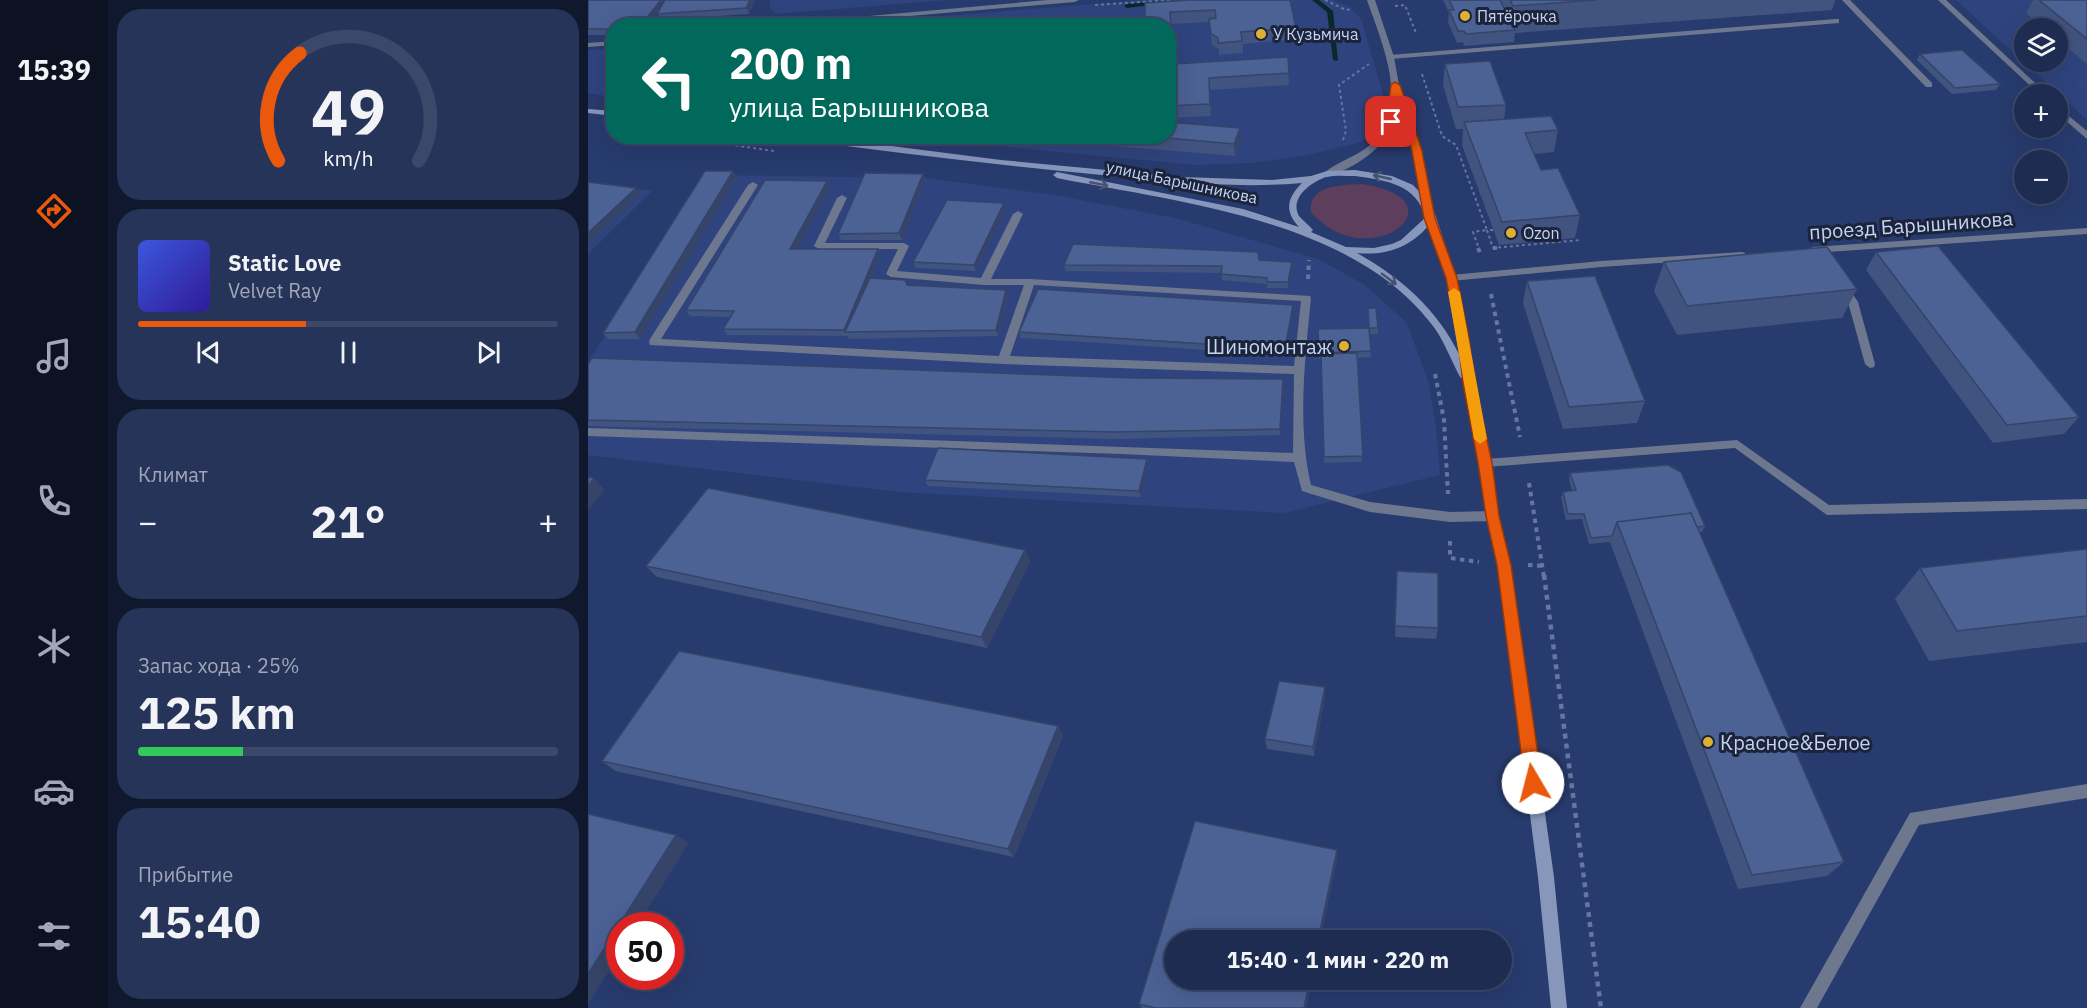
<!DOCTYPE html>
<html lang="ru">
<meta charset="utf-8">
<style>
body{margin:0;font-family:"IBM Plex Sans",sans-serif;background:#263459;color:#f1f3f6;height:100vh;display:flex;flex-direction:column;font-size:22px;white-space:nowrap}
*{box-sizing:border-box;margin:0}
p{font-size:20px;color:#a1a7b8}
.icon{flex:none;width:33px;height:33px;fill:none;stroke:currentColor;stroke-width:2;stroke-linecap:round;stroke-linejoin:round}
.map{position:relative;flex:1;overflow:hidden}
.side{display:flex;flex-direction:column;gap:9px;padding:9px;background:#10182d;width:480px}
.side>*{flex:none}
.hud{position:absolute;left:18px;top:18px;width:570px;height:126px;border-radius:24px;box-shadow:0 6px 24px #0002,0 0 0 2px #3c4869;background:#00695c;color:#fff;overflow:hidden}
.controls{position:absolute;left:1426px;top:18px;display:grid;gap:12px}
.controls a{display:grid;place-items:center;width:54px;height:54px;border-radius:50%;background:#1e2c52;box-shadow:0 6px 24px #0002,0 0 0 2px #3c4869;font-size:30px}
.speed{position:absolute;left:18px;top:912px;display:flex;gap:12px;font-size:30px;font-weight:700;text-align:center}
.speed>*{display:grid;place-content:center;width:78px;height:78px;border-radius:50%;background:#1e2c52;box-shadow:0 6px 24px #0002,0 0 0 2px #3c4869;line-height:1}
.speed .limit{border:9px solid #d22;background:#fff;color:#111}
.pin{position:absolute;display:grid;place-items:center;width:51px;height:51px;color:#fff;margin:-26px;border-radius:12px;box-shadow:0 3px 9px #0006}
.me{position:absolute;width:66px;margin:-33px;rotate:352deg;stroke-linejoin:round;filter:drop-shadow(0 0 4px #0008)}
.turn{display:flex;align-items:center;gap:21px;height:126px;padding:0 24px;font-size:27px}
.turn .icon{width:78px;height:78px;stroke-width:2.5}
.turn b{display:block;font-size:42px;line-height:51px}
.big{font-size:45px;font-weight:700;line-height:1.1}
.side .tile{flex:1;display:flex;flex-direction:column;justify-content:center;gap:9px;min-width:0;padding:0 21px;border-radius:24px;background:#263459}
.side .dial{align-items:center;gap:0}
.dial svg{height:156px;overflow:visible;fill:none;stroke:#3c4869;stroke-width:7;stroke-linecap:round;text-anchor:middle}
.dial text{fill:#f1f3f6;stroke:none}
.song{display:flex;align-items:center;gap:18px}
.cover{width:72px;height:72px;border-radius:9px;background:linear-gradient(135deg,hsl(230 70% 55%),hsl(250 70% 35%))}
.played{height:6px;border-radius:3px;background:linear-gradient(90deg,#ea580c 40%,#3c4869 40%)}
.keys{display:flex;justify-content:space-around;direction:ltr}
.heat{display:flex;justify-content:space-between;align-items:center;font-size:33px;direction:ltr}
.charge{height:9px;border-radius:4px;background:linear-gradient(90deg,#34c759 25%,#3c4869 0)}
.trip{position:absolute;left:576px;top:930px;width:348px;height:60px;border-radius:30px;background:#1e2c52;box-shadow:0 6px 24px #0002,0 0 0 2px #3c4869;font-weight:700;line-height:60px;text-align:center}
main{display:flex;flex:1;min-height:0}
.tab-bar{display:flex;flex-direction:column;width:108px;justify-content:space-around;align-items:center;background:#0c1221;color:#a1a7b8}
.tab-bar .icon{width:42px;height:42px}
.tab-bar .on{color:#ea580c}
.tab-bar b{font-size:27px;color:#f1f3f6}
.map>svg:first-child{display:block}
.built{fill:#2f447e;fill-rule:evenodd}
.green{fill:#5d3e5d}
.lines{fill:none;stroke-linecap:round;stroke-linejoin:round}
.stream{fill:#0b272b;fill-rule:evenodd}
.path-far2{stroke:#6576a1;stroke-width:2;stroke-dasharray:3 3;stroke-linecap:butt}
.path-far1{stroke:#6576a1;stroke-width:4;stroke-dasharray:4.5 4.5;stroke-linecap:butt}
.path{stroke:#6576a1;stroke-width:4.5;stroke-dasharray:5 5;stroke-linecap:butt}
.lane{fill:#6d788f;fill-rule:evenodd}
.street{fill:#6d788f;fill-rule:evenodd}
.secondary{fill:#8797bc;fill-rule:evenodd}
.wall{fill:#41537f}
.shaded-wall{fill:#354468}
.building{fill:#4c6194;stroke:#354468;stroke-width:1.5}
.oneway{stroke:#46526f}
.route{fill:#ea580c;stroke:#983908;stroke-width:1.5}
.slow{fill:#f59e0b}
.poi-dot{fill:#dfb034;stroke:#1b243b;stroke-width:2}
.labels{text-anchor:middle;dominant-baseline:central;stroke-width:6;stroke-linejoin:round;paint-order:stroke}
.far-poi-label{font-size:16px;fill:#c5d3f2;stroke:#1b243b;text-anchor:start}
.far-street-label{font-size:16px;fill:#c5d3f2;stroke:#1b243b}
.street-label{font-size:20px;fill:#c5d3f2;stroke:#1b243b}
.poi-label{font-size:20px;fill:#c5d3f2;stroke:#1b243b;text-anchor:end}
</style>
<main>
<nav class="tab-bar">
<b>15:39</b>
<svg class="icon on" aria-label="directions" viewBox="0 0 24 24"><path d="M12 3l9 9-9 9-9-9zM9 14v-3h6M13 9l2 2-2 2"/></svg>
<svg class="icon" aria-label="music" viewBox="0 0 24 24"><path d="M9 18V5l10-2v13"/><circle cx="6" cy="18" r="3"/><circle cx="16" cy="16" r="3"/></svg>
<svg class="icon" aria-label="phone" viewBox="0 0 24 24"><path d="M5 4h4l2 5-3 2q2 4 5 5l2-3 5 2v4C11 20 4 13 5 4z"/></svg>
<svg class="icon" aria-label="climate" viewBox="0 0 24 24"><path d="M12 3v18M4 7l16 10M4 17L20 7"/></svg>
<svg class="icon" aria-label="car" viewBox="0 0 24 24"><path d="M5 17H2v-5l4-1 3-4h7l3 4 3 1v5h-3M9 17h6M6 11h13"/><circle cx="7" cy="17" r="2"/><circle cx="17" cy="17" r="2"/></svg>
<svg class="icon" aria-label="filters" viewBox="0 0 24 24"><path d="M4 7h16M4 17h16"/><circle cx="9" cy="7" r="2"/><circle cx="15" cy="17" r="2"/></svg>
</nav>
<section class="side">
<div class="tile dial"><svg viewBox="0 0 100 80">
<path d="M14 69A42 42 0 1 1 86 69"/>
<path d="M14 69A42 42 0 0 1 25 14" stroke="#ea580c"/>
<text x="50" y="56" font-size="32" font-weight="700">49</text>
<text x="50" y="72" font-size="11">km/h</text>
</svg></div>
<div class="tile">
<div class="song"><i class="cover"></i><div><b>Static Love</b><p>Velvet Ray</p></div></div>
<div class="played"></div>
<div class="keys"><svg class="icon" aria-label="previous" viewBox="0 0 24 24"><path d="M18 5L8 12l10 7zM5 5v14"/></svg><svg class="icon" aria-label="pause" viewBox="0 0 24 24"><path d="M8 5v14M16 5v14"/></svg><svg class="icon" aria-label="next" viewBox="0 0 24 24"><path d="M6 5l10 7-10 7zM19 5v14"/></svg></div>
</div>
<div class="tile"><p>Климат</p>
<div class="heat"><a>−</a><b class="big">21°</b><a>+</a></div>
</div>
<div class="tile"><p>Запас хода · 25%</p><b class="big">125 km</b><div class="charge"></div></div>
<div class="tile"><p>Прибытие</p><b class="big">15:40</b></div>
</section>
<div class="map">
<svg width="1499" height="1008" viewBox="0 0 1499 1008">
<rect width="100%" height="100%" fill="#283b6e"/>
<path class="built" d="M182 0H360L188 14 182 8Z
M556 0H745L760 6 773 19 797 101 791 127 774 142 715 156 664 163 607 165 429 148 341 137 580 136V26H228Z
M1368 0H1499V120ZM1437 28H1470V62H1437Z
M25 48V97L0 93V50Z
M119 175 338 178 466 195 587 218 730 259 777 285 819 323 841 384 848 426 852 475 696 513 311 492 0 455V362Z
M0 182 64 191 0 254Z"/>
<path class="green" d="M773 184C880 199 780 279 723 212 720 185 753 185 773 184Z"/>
<g class="lines">
<path class="stream" d="M724 0H731L745 11 750 61 745 60 739 12Z
M570 1 572 2V4L539 8 536 6 539 4Z"/>
<path class="path-far2" d="M737 0 758 10 764 9
M507 5 584 0
M807 6 817 5 828 33
M834 74 854 136 868 145 899 230 885 232 891 249
M82 136 186 151
M755 140 758 131 751 85 781 64
M905 230H899L905 248 992 240"/>
<path class="path-far1" d="M890 248 893 255
M905 248H909
M720 279 721 260
M903 294 932 437
M847 374 856 420 860 494
M941 483 956 577
M862 541V558L891 562
M940 565 955 566"/>
<path class="path" d="M956 575 1013 1008"/>
<path class="lane" d="M1254 0H1262L1344 83V87H1338Z
M1350 0H1358L1459 94H1451Z
M1248 19H1251V23L802 59 798 57 802 55Z
M1470 107 1499 131V139L1470 114Z
M165 182 170 185 73 339 411 356 436 285H396L303 277 298 274 310 249H231L226 246 249 198 254 195 259 198 237 243H316L321 246 309 271 393 278 425 214 430 211 435 214 403 279H442L722 296 723 298C717 359 709 425 723 485L782 502 862 512 905 511 909 513 911 516 909 519 905 521 862 522 782 512 714 491 706 462 534 454 0 436V428L705 453 706 374 415 364 62 345 61 342 62 339 160 185ZM446 285 713 301 706 366 422 356Z
M1254 283 1258 284 1270 302 1287 364 1286 367 1282 368 1277 364 1260 302 1249 286Z
M1149 440 1241 505 1499 499V509L1239 515 1147 448 897 467 891 463 897 459Z
M1499 784V798L1331 825 1229 1008H1212L1322 813Z"/>
<path class="street" d="M460 0H491L487 2 204 26H168Z
M779 0H787L806 57 811 85 833 151 844 205 842 207H836L834 205 825 151 810 107C807 142 770 167 739 177L735 174C748 162 768 157 782 145 824 107 794 44 779 0Z
M26 41V45L0 47V43Z
M1499 228V234L1225 253 1220 250 1225 247Z
M1154 252 1157 253V257L1013 267 863 281 858 278 863 275 1013 261Z"/>
<path class="secondary" d="M0 109 26 111V116L0 113Z
M197 136H225L413 160 593 177 684 180 723 176 739 171 767 170 804 176 825 185 844 205 868 278 911 516 922 565 966 877 979 1008H963L950 877 910 565 899 516 876 380 872 377C862 358 855 337 841 321 760 219 589 202 469 178L465 175 469 172 655 209 711 227C696 211 699 198 714 183 647 189 580 181 514 175 409 165 305 152 201 139ZM767 176C796 180 830 184 837 218L813 240 804 244 786 248 758 247 723 232 725 230C721 225 715 221 711 216 701 198 723 182 738 177 747 175 758 176 767 176ZM840 226 858 278 871 354C848 308 813 278 769 253 796 256 822 248 840 226Z"/>
</g>
<path class="wall" d="M0 0H76L77 1V0H167L161 14 73 20 70 14 26 26V35H0Z
M602 0 708 28 709 39 655 44V53L631 55V49L624 45 621 22 583 24 586 64 700 57 701 85 622 90 623 116 580 118V26H557Z
M855 0H1247L1244 10 927 33 926 42 876 46 875 42 869 43 860 22 861 13Z
M1445 0H1498L1499 1V64L1470 40V28H1456L1438 13Z
M1332 54 1412 84 1408 90 1364 94 1329 60Z
M857 64 918 105 916 119 970 130 966 152 946 154 953 170 992 215 987 238 911 245 874 145 875 129H868L855 85Z
M474 136H580L653 140 647 156 476 142Z
M335 174 337 180 314 240H253L250 234Z
M149 177 52 339H20L15 333Z
M239 181 242 187 209 249H290L292 255 283 278 319 285 420 296 410 336 261 339 259 336 139 335 135 329 142 317 102 316 98 310Z
M416 203 418 209 388 271 328 268 325 262Z
M1288 252 1491 417 1476 434 1405 443 1278 270Z
M671 260 704 262 705 268 700 288H679V284L634 280 633 273 478 271 476 265Z
M1076 262 1269 289 1254 318 1089 335 1066 291Z
M939 281 1057 401 1049 423 975 429 935 303Z
M780 308 790 328V334H782L783 357 769 358 774 462 736 463 733 359H731L730 329 781 328Z
M706 312 697 355 433 338 431 332Z
M0 364 546 378 695 379 696 385 692 435 527 439 0 426Z
M559 459 560 465 553 497 340 486 337 480Z
M982 473 1117 526 1114 532H1111L1256 862 1239 876 1150 889 1022 542 1001 544 994 519 978 520 973 498 975 492 984 491 981 479Z
M1499 549V642L1341 661 1307 599 1332 568Z
M437 550 442 562 399 648 69 577 58 566Z
M809 571 850 628 848 639 807 637Z
M737 697 726 756 679 749 677 739Z
M470 726 475 736 426 857 27 771 14 761Z
M607 821 749 850V858L732 940H586V980H724L718 1008H554L551 1004Z"/>
<path class="shaded-wall" d="M73 0H76L78 4 60 26H52Z
M162 0H167L161 14 158 8Z
M582 12 583 24 587 76 585 64Z
M652 128 653 140 647 156 646 144Z
M145 171 149 177 52 339 47 332Z
M335 174 337 180 314 240 311 233Z
M239 181 242 187 205 256 202 249Z
M48 188 52 195 2 242 0 240V233Z
M416 203 418 209 388 271 386 265Z
M290 249 292 255 261 332H257L259 336 256 330Z
M704 262 705 268 700 288V282Z
M418 290 420 296 410 336 408 330Z
M705 305 706 312 697 355V349Z
M695 379 696 385 692 435V429Z
M559 459 560 465 553 497 551 491Z
M6 478 17 490 0 510V486Z
M437 550 442 562 399 648 393 637Z
M737 687V697L726 756 725 747Z
M470 726 475 736 426 857 420 849Z
M88 835 101 843 49 926H32V954L0 1004V974Z
M749 850V858L732 940H730Z
M722 980H724L718 1008H716Z"/>
<path class="building" d="M0 0H73L52 26H26V29H0Z
M77 0H162L158 8 69 14Z
M602 0H702L708 28 653 32 654 41 630 43V38L623 34 621 19 628 18 627 10 582 12 585 64 700 57 701 73 621 78 622 104 580 106V26H557V3Z
M861 0H912L927 30 878 34 876 31H870L861 10H866Z
M922 0H1008L925 6Z
M1451 0H1498L1499 1V39Z
M489 19V26H388V23L419 20V25Z
M275 22 274 25 287 24 286 26H259L260 23Z
M1374 50 1412 84 1367 88 1332 54Z
M902 61 918 105 870 107 857 64Z
M963 116 970 130 937 133 953 170 970 168 992 215 914 222 876 122Z
M580 122 652 128 646 144 557 136H580Z
M117 171H145L47 332 15 333Z
M277 173 335 174 311 233 250 234Z
M177 180 239 181 202 249H290L256 330 135 329 146 311 98 310Z
M0 182 48 188 0 233Z
M359 200 416 203 386 265 325 262Z
M485 244 670 252 671 260 704 262 700 282H679V278L633 274 634 266 476 265Z
M1350 246 1491 417 1419 425 1288 252Z
M1239 247 1269 289 1099 306 1076 262Z
M1007 276 1057 401 981 407 939 281Z
M282 278 317 280 319 285 418 290 408 330 257 332Z
M450 289 705 305 697 349 431 332Z
M780 308H788L790 328H781Z
M781 328 783 351 731 353 730 329Z
M769 353 775 456 736 457 733 354Z
M4 358 546 378 695 379 692 429 526 432 0 420V364Z
M350 448 559 459 551 491 337 480Z
M1080 465 1093 472 1117 526 1109 527 1103 513 1029 522 1024 536 1003 538 996 514H980L975 492 988 490 982 473Z
M0 477 6 478 0 486Z
M120 488 437 550 393 637 58 566Z
M1103 513 1256 862 1164 875 1029 522Z
M1499 549V616L1369 631 1332 568Z
M809 571 850 573V628L807 626Z
M91 651 470 726 420 849 14 761Z
M691 681 737 687 725 747 677 739Z
M0 814 88 835 0 974Z
M607 821 749 850 730 940H586V980H722L716 1008H568L551 1004Z"/>
<defs><path id="oneway-shaft" d="M-6 0H5M1.5-3L5.5 0L1.5 3" fill="none" stroke-width="1.6" stroke-linecap="round" stroke-linejoin="round" transform="scale(1.5)"/></defs>
<g class="oneway">
<use href="#oneway-shaft" transform="translate(794 177) rotate(-167)"/>
<use href="#oneway-shaft" transform="translate(511 184) rotate(11)"/>
<use href="#oneway-shaft" transform="translate(801 279) rotate(37)"/>
</g>
<path class="route" d="M807 82 812 85 834 151 847 218 869 278 881 339 887 383 904 463 911 516 923 565 954 783 951 788 945 791 940 788 937 783 909 565 898 516 890 463 875 383 870 339 858 278 836 218 824 151 810 107 807 124 798 122 803 85Z"/>
<path class="slow" d="M866 288 872 292 899 439 892 444 886 439 860 292Z"/>
<g class="poi-dot">
<circle cx="877" cy="16" r="6"/>
<circle cx="673" cy="34" r="6"/>
<circle cx="923" cy="233" r="6"/>
<circle cx="756" cy="346" r="6"/>
<circle cx="1120" cy="742" r="6"/>
</g>
<g class="labels">
<g class="far-poi-label">
<text x="889" y="16">Пятёрочка</text>
<text x="685" y="34">У Кузьмича</text>
<text x="935" y="233">Ozon</text>
</g>
<g class="far-street-label">
<text transform="translate(594 182) rotate(12)">улица Барышникова</text>
</g>
<g class="street-label">
<text transform="translate(1323 225) rotate(-4)">проезд Барышникова</text>
</g>
<g class="poi-label">
<text x="744" y="346">Шиномонтаж</text>
<text x="1132" y="742" text-anchor="start">Красное&amp;Белое</text>
</g>
</g>
</svg>
<div class="controls">
<a><svg class="icon" aria-label="layers" viewBox="0 0 24 24"><path d="M12 4l9 5-9 5-9-5zM3 14l9 5 9-5"/></svg></a>
<a>+</a>
<a>−</a>
</div>
<div class="speed"><div class="limit">50</div></div>
<div class="pin" style="left:803px;top:122px;background:#d93025"><svg class="icon" aria-label="arrive" viewBox="0 0 24 24"><path d="M6 21V4h12l-3 4 3 4H6"/></svg></div>
<svg class="me" style="left:945px;top:783px" viewBox="-20 -20 40 40"><circle r="19" fill="#fff"/><path d="M0-13L10 11 0 6-10 11z" fill="#ea580c"/></svg>
<div class="trip">15:40 · 1 мин · 220 m</div>
<div class="hud">
<div class="turn"><svg class="icon" aria-label="left" viewBox="0 0 24 24"><path d="M17 20v-9H6M10 6l-5 5 5 5"/></svg><div><b>200 m</b>улица Барышникова</div></div>
</div>
</div>
</main>
